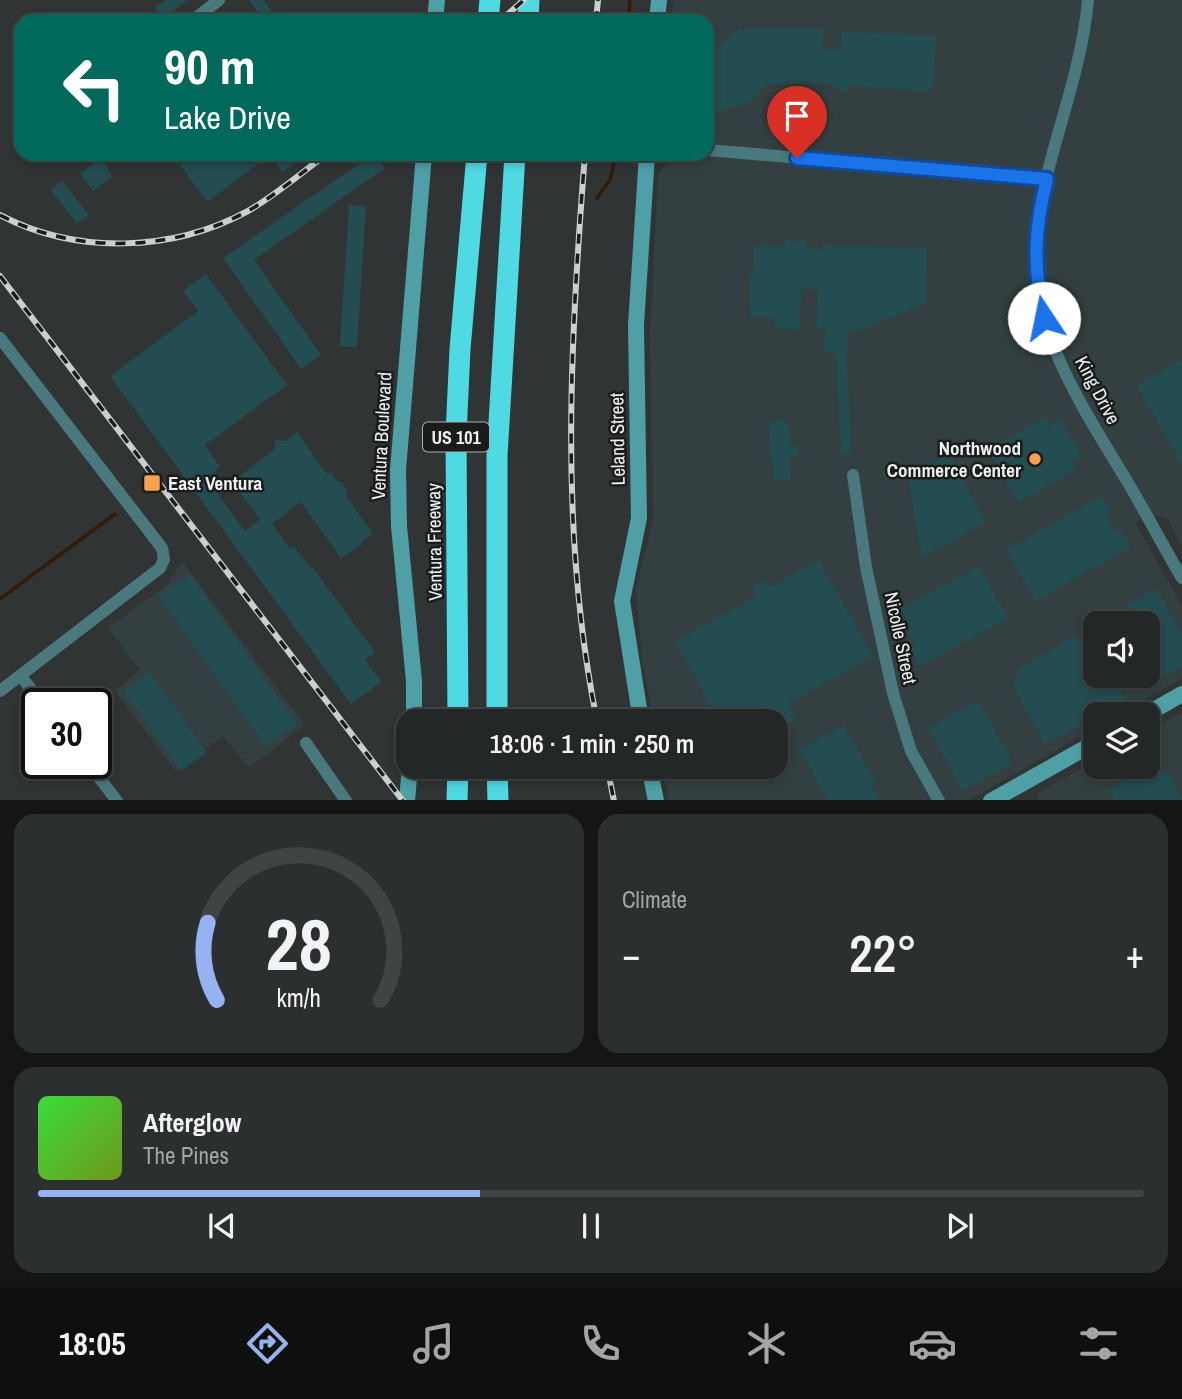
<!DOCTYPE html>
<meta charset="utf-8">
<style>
body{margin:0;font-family:"Archivo Narrow",sans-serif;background:#2c2f30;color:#f1f3f6;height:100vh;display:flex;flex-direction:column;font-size:26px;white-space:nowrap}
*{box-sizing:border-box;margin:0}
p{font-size:23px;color:#a3a5a8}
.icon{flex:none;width:38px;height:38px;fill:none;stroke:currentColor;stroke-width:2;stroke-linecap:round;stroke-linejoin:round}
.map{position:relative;height:800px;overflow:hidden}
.sheet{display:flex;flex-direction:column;gap:14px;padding:14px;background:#141516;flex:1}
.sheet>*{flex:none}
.banner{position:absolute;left:14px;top:14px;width:700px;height:147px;border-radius:21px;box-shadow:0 4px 10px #0003,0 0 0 2px #414445;background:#00695c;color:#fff;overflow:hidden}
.controls{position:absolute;left:1083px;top:611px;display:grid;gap:14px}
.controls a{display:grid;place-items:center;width:77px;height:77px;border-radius:14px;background:#242728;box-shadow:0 4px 10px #0003,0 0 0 2px #414445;font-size:35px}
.speed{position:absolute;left:21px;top:688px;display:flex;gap:14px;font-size:35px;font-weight:700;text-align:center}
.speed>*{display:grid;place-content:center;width:91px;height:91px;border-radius:50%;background:#242728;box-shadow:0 4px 10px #0003,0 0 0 2px #414445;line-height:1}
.speed .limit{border:4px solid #111;border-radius:10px;background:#fff;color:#111}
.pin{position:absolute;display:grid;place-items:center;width:60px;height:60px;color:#fff;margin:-72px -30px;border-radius:50% 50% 50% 0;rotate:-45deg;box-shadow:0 0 7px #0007}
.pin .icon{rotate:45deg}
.me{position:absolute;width:77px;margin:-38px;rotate:349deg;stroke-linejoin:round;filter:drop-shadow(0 0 5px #0008)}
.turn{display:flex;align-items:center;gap:24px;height:147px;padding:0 35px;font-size:32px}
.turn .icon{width:91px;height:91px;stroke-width:2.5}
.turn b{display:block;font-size:49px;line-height:60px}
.big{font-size:52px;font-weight:600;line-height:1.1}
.sheet .card{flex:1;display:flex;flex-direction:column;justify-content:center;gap:10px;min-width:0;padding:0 24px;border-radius:21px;background:#2c2f30}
.sheet .dial{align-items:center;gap:0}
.dial svg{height:182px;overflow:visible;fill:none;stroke:#414445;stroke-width:7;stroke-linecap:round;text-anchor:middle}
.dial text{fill:#f1f3f6;stroke:none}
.song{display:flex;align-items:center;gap:21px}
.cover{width:84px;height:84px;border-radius:10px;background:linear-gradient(135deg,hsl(120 70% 55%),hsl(80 70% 35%))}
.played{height:7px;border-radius:4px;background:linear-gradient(90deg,#95b2f1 40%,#414445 40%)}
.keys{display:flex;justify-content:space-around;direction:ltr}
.heat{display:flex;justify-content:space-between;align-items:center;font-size:38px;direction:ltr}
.sheet .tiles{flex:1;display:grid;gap:14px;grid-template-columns:1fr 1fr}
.card:last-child{grid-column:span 2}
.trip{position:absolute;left:396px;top:709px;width:392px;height:70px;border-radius:21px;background:#242728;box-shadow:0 4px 10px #0003,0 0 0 2px #414445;font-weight:600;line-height:70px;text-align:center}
.tab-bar{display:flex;height:112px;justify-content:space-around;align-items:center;background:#0e1010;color:#a3a5a8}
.tab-bar .icon{width:49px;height:49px}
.tab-bar .selected{color:#95b2f1}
.tab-bar b{font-size:32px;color:#f1f3f6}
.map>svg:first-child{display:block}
.built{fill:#333f40;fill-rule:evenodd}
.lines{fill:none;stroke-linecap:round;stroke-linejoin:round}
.stream{stroke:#321c07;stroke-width:3.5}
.building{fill:#234d50}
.street{stroke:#49797d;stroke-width:12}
.secondary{stroke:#4ea0a6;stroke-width:16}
.highway{stroke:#4fd9e3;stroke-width:21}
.rail-casing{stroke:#cccfd0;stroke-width:6}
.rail{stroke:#1a1c1c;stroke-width:3.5;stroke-dasharray:10;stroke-linecap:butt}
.route-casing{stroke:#114b97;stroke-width:18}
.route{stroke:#1a73e8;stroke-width:12}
.poi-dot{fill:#f8a04b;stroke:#1a1c1c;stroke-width:2.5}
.labels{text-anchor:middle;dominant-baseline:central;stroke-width:5;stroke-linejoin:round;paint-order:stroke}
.shield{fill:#1a1c1c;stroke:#aeb1b1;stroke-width:2}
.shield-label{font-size:18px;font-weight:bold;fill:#eef1f1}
.street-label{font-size:19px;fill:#eef1f1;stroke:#1a1c1c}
.poi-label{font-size:19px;font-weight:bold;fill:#eef1f1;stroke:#1a1c1c;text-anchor:end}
</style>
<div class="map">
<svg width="1182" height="801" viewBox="0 0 1182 801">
<rect width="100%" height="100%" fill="#303435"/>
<path class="built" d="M673 0H1182V546L1167 518 1147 515 1135 522 1182 606V678L1119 714H1096L1095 728 969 800 669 801 663 767 775 766V721H654L642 659 636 589 653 520 650 336 658 175 663 167 671 163V154H707V21H672ZM1096 623H1148V676H1096Z
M182 561 305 725 249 768 223 736 176 772 115 691 140 670 108 628 168 584Z
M1182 712V800L1037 801 1038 793 1095 761 1096 766H1148V731Z"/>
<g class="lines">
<path class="stream" d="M628 21 630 0
M597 198 610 180 616 154
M0 599 115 514"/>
</g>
<path class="building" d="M166 0H188L162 19 155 8Z
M249 0H263L274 14 264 21Z
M739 29H824L823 50H840L842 31 937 36 932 92 849 86 848 91H839L832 83 764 84V89L745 105 723 109 721 114 707 105V74L714 64 707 56Z
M192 154H308L282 172 270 155 207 202 179 163Z
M373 154 385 168 254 260 321 355 301 369 223 258Z
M102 158 112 177 93 191 80 173Z
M62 181 89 215 77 224 51 190Z
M349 205 366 206 357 347 340 346Z
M785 240 804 241 807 248 822 249V245L927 248 925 303 860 331 849 330 847 360 852 453 841 454 836 354 823 353 825 329H816L818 290 801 289 800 330 775 329V318L750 317 749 274 753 272 754 245 785 246Z
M206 274 287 385 205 445 220 467 206 478 245 531 260 520 232 482 275 449V440L285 441 297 432 326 473H331L339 483 341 481 348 492 345 494 373 534 362 541V545L341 558 301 502 272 524 290 549 294 546 311 569 313 568 375 652 365 660 381 682 351 704 110 376 198 311 183 291Z
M1182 359V466L1137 385Z
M1045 417 1049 426 1061 419 1082 456 1072 462 1076 470 1018 503 988 450Z
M788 420 790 445H798L800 456 789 457 791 480 774 481 768 422Z
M948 454 986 522 922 558 908 476Z
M1101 496 1111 513 1106 516 1116 533 1121 530 1131 547 1036 601 1006 550Z
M819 560 873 656 788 704 797 720 775 732V721H719L675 641 757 596 752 587 765 580 770 587Z
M979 566 1008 618 920 667 910 649 915 646 906 630 911 627 901 609Z
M190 574 297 724 266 747 158 596Z
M1156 588 1182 634V666L1155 681 1148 668V623H1136L1126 606Z
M1077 635 1088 654 1096 650V676H1113L1126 699 1045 744 1013 687 1018 669Z
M149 672 207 752 181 771 123 691Z
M978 700 1013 763 963 791 928 728Z
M844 725 876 783 872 785 880 801H828L800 749Z
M1146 769 1150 777 1165 769 1182 801H1115L1109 790Z"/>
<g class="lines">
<path class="street" d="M1088 0C1081 80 1046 153 1036 232 1024 322 1083 408 1127 481 1146 513 1163 546 1182 578
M192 21 219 0
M707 150 1047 179
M0 338 162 548 164 559 160 568 0 691
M853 475 866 567 893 693 911 751 939 801
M21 676 42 704
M306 743 346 801
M88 763 117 801"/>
<path class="secondary" d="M435 21 437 0
M657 21 659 0
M1147 714 1182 694
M414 721V681L399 526 398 470 424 154
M641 721 622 601 639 518 636 325 647 154
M649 766 656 801
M407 801 410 766
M991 801 1096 742"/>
<path class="highway" d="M488 21 490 0
M528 21 529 0
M458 721 456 435 460 349 477 154
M497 721V456L515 154
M497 766 498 801
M457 801 458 766"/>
<defs>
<path id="rail" d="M500 21 524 0
M596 21 598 0
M585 154C570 342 559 534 597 721
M0 215C76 255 173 252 248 211 276 195 301 173 327 154
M0 276 403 801
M607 766 614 801"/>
</defs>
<use href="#rail" class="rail-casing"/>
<use href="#rail" class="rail"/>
</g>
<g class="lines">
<defs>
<path id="route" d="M797 158 1047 179C1034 229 1033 267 1044 318"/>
</defs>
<use href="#route" class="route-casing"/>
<use href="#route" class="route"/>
</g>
<g class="poi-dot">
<circle cx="1035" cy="459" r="7"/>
<rect x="143" y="474" width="18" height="18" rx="3.5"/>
</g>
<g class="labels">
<rect class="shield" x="423" y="422.5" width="66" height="29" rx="5"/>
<g class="shield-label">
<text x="456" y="437">US 101</text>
</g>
<g class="street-label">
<text transform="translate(1098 390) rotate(62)">King Drive</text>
<text transform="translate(381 436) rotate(-87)">Ventura Boulevard</text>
<text transform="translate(617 439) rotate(-91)">Leland Street</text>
<text transform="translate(434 542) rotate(-91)">Ventura Freeway</text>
<text transform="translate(901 638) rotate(78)">Nicolle Street</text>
</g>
<g class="poi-label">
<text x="1021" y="448">Northwood<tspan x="1021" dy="22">Commerce Center</tspan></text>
<text x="168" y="483" text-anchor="start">East Ventura</text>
</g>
</g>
</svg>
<div class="controls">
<a><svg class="icon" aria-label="sound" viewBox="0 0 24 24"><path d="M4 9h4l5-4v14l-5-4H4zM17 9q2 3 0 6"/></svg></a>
<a><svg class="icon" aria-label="layers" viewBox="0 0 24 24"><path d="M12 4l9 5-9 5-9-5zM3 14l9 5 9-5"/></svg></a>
</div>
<div class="speed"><div class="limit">30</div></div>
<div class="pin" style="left:797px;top:158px;background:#d93025"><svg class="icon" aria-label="arrive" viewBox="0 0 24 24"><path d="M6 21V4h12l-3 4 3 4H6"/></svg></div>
<svg class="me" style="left:1044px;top:318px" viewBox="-20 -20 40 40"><circle r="19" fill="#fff"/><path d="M0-13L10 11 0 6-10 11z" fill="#1a73e8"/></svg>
<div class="trip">18:06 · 1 min · 250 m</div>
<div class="banner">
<div class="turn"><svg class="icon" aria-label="left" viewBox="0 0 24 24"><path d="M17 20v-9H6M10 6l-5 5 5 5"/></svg><div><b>90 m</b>Lake Drive</div></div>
</div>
</div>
<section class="sheet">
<div class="tiles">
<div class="card dial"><svg viewBox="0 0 100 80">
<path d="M14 69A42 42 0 1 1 86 69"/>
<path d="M14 69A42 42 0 0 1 10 35" stroke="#95b2f1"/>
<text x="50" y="56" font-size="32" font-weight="700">28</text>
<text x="50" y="72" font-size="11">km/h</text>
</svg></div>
<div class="card"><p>Climate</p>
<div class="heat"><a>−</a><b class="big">22°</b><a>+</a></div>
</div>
<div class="card">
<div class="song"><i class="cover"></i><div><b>Afterglow</b><p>The Pines</p></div></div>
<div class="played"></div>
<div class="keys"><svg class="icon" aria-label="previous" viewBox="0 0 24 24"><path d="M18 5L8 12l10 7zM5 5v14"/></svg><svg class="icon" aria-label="pause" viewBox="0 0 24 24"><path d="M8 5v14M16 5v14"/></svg><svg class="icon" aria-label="next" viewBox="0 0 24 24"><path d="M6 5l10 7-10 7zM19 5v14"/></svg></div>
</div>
</div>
</section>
<nav class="tab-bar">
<b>18:05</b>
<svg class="icon selected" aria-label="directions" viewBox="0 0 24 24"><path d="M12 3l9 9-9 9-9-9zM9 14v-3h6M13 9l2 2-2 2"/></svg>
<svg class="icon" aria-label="music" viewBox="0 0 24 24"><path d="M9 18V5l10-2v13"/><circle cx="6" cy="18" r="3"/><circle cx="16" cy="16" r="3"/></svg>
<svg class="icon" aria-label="phone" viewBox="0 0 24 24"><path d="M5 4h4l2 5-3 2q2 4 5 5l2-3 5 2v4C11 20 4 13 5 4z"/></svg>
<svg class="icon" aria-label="climate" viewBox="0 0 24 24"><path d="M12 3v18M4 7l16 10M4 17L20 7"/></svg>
<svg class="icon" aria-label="car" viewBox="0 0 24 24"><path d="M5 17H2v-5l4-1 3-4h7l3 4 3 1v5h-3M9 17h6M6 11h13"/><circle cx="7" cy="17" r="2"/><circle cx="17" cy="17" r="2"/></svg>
<svg class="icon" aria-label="filters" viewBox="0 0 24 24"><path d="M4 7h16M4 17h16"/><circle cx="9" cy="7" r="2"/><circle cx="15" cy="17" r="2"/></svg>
</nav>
